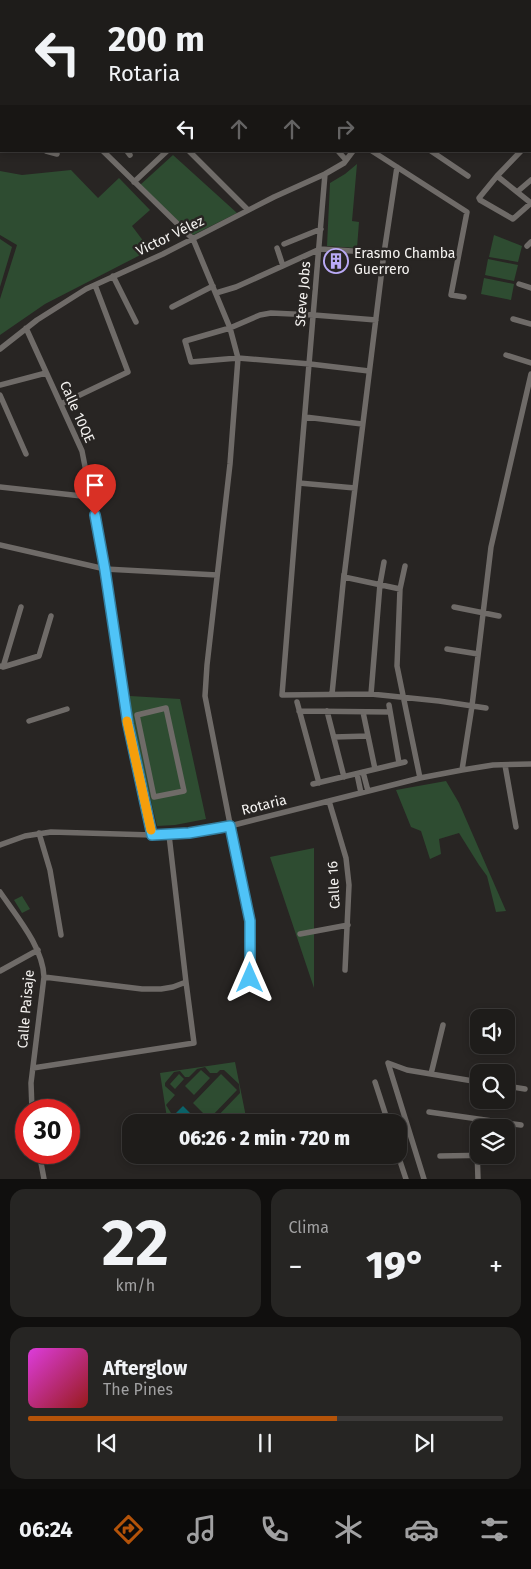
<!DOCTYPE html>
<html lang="es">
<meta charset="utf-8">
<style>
body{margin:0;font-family:"Fira Sans",sans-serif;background:#262523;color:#f1f3f6;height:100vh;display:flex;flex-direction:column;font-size:19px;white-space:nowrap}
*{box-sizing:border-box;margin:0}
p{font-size:16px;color:#a1a1a2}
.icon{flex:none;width:28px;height:28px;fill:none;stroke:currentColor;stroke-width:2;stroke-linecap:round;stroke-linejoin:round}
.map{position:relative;height:1179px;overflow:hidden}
.sheet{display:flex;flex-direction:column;gap:10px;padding:10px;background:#100f0e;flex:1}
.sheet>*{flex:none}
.top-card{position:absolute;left:0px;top:0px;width:531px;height:152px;box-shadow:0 2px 8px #0003,0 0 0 1px #3c3a39;background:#1e1c1a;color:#f1f3f6;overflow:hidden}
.fabs{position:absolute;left:470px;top:1009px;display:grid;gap:10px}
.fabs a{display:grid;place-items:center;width:45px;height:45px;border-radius:10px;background:#1e1c1a;box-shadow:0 2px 8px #0003,0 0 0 1px #3c3a39;font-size:25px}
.speed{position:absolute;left:15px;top:1099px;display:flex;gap:10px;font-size:25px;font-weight:700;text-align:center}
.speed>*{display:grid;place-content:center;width:65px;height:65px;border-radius:50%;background:#1e1c1a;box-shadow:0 2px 8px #0003,0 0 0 1px #3c3a39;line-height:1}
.speed .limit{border:8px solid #d22;background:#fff;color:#111}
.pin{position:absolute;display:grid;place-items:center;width:42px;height:42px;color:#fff;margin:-51px -21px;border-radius:50% 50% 50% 0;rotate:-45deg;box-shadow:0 0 5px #0007}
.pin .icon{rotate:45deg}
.me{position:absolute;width:55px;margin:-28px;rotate:0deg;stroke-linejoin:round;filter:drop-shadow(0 0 4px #0008)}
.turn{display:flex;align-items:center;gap:18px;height:105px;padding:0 25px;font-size:22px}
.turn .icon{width:65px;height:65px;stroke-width:2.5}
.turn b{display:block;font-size:35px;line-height:42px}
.lanes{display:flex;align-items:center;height:48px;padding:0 25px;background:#0003;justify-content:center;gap:25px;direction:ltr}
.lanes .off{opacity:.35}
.big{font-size:38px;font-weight:800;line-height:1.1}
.sheet .card{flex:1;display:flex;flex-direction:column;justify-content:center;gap:8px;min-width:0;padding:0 18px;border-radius:15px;background:#262523}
.sheet .dial{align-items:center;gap:0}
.dial b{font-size:65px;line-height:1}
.song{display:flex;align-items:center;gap:15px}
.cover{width:60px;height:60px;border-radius:8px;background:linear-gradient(135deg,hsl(300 70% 55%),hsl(0 70% 35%))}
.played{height:5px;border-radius:2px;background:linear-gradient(90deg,#b45309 65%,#3c3a39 65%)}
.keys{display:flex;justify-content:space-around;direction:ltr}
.heat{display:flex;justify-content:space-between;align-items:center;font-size:28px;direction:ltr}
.sheet .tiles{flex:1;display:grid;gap:10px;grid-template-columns:1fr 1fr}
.card:last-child{grid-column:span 2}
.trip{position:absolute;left:122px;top:1114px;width:285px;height:50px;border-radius:15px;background:#1e1c1a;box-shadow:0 2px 8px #0003,0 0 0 1px #3c3a39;font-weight:800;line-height:50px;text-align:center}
.tabs{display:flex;height:80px;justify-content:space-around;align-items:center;background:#0c0b0a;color:#a1a1a2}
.tabs .icon{width:35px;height:35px}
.tabs .selected{color:#b45309}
.tabs b{font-size:22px;color:#f1f3f6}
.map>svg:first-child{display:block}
.green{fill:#2e4c31}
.water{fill:#0b646b}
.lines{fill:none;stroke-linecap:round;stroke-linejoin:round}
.street{stroke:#6f6b68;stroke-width:5.5}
.secondary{stroke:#6f6b68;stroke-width:8}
.route-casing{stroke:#337fa1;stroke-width:12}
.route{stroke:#4fc3f7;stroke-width:9}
.slow{stroke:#f59e0b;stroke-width:9}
.labels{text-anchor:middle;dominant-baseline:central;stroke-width:5;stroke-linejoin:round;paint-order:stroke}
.street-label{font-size:14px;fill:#f5f3f1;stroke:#282523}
.poi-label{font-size:14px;fill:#f5f3f1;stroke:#282523;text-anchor:start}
</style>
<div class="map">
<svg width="531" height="1179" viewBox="0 0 531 1179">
<rect width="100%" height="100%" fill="#282523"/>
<path class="green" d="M173 155 237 213 193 235 140 185Z
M357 164 352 221 359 222 357 248 327 246 330 183 345 174Z
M71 170 98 198 119 178 150 210 132 226 150 250 45 304 0 335V299L17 245 0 235V171L22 175Z
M494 235 522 246 518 262 489 257Z
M0 239 12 247 0 287Z
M488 259 518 265 514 281 485 275Z
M484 278 514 284 511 300 481 294Z
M130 696 180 699 206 819 175 825 157 826 132 721Z
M446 781 459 803 506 911 496 912 487 876 479 865 459 833 439 839 441 854 430 859 421 831 411 827 396 790Z
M314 848V988L270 857Z
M22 896 30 909 22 913 14 900Z
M235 1062 247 1122 240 1118 235 1122H232V1120L226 1121 220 1120 217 1122H212L240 1093 239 1084 224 1070H220L217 1073H210L205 1067 197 1069 189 1077H185L180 1071 174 1072 165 1083V1086L175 1095 166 1105 171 1113 167 1118 160 1073Z
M201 1070 210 1078 194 1095 185 1086Z
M179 1074 184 1079 175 1089 170 1084Z
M221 1074 237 1090 209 1119 193 1103Z"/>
<path class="water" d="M183 1106 196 1119 193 1122H186L176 1113Z"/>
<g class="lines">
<path class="street" d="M120 0 125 1
M334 0 335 1
M195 1 196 0
M272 1 274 0
M396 1 397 0
M446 1 447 0
M0 10 1 11
M0 46 1 47
M0 101 1 102
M530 141 531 140
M0 142H1
M46 151 57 154
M103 151 193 239 230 328 238 358 230 464 207 665 205 696 249 921 250 978
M127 151 130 155
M189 151 248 210
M338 151 346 160
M372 151 467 212 451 295 464 297
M431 151 468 176
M521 151 497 176 479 198 480 200 513 219 531 203
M397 167 384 253 344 577 400 589
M325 174 299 483 355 488
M497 176 531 203
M134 182 167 151
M517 192 531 180
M284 244 321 229
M527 246 531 242
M277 248 283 266
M113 276 136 322
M519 284 531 288
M216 293 236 287 320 249 384 253
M172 307 213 286
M513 319 531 324
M26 328 82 451 105 569 127 724 152 835
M0 349 37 320 86 289 163 254 274 197 325 174 344 163 353 151
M506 355 531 363
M369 371 310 364 238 358 191 362 185 341 230 328 260 315 271 313 314 315 376 320
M0 385 46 373
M0 395 26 454
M61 404 128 372 95 285
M305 417 362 424
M299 483 282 695 371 694 439 701 486 708
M0 487 91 497
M0 545 105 569 217 575
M405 566 400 589 397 666 420 778
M454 607 499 616
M447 649 478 654
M0 666 3 667 39 656 51 616
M3 667 21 607
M332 694 344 574
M371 694 380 584 384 562
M297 702 319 783
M389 705 399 763
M166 708 184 791 154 797 137 715Z
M299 711 390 712
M327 711 344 777
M363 712 375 769
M29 721 67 709
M334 737 368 736
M505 765 516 827
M462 770 472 706 491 547 531 374
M363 772 368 791
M357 774 361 793
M313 784 405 762
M329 801 346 858 349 885 345 970
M39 833 50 870 61 935
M0 845 25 836 51 832 152 835 195 832 230 826 420 778 462 770 493 765 531 764
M0 892C17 917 43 947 44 977L31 1083 32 1110
M300 934 348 925
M0 971 38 950
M44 977 142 989H161L173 987 186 982 169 835
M33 1068 194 1043 186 982
M431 1074 443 1025
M375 1082 388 1122
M506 1086 525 1089
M429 1112 521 1125
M476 1119 478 1179
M39 1152 44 1179
M398 1155 406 1179
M440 1156 498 1155
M424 1179 388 1063 407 1070 479 1082"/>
<path class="secondary" d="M505 0V1
M515 0V1
M530 44 531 46
M530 72 531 75"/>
</g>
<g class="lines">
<defs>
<path id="route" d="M95 515 105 570 128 724 152 835 189 833 230 826 250 921V978"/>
</defs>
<use href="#route" class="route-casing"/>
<use href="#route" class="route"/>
<path class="slow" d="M127 721 151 830"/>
</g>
<defs>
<symbol id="building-ring" viewBox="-11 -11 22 22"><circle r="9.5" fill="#282523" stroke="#baaaf6" stroke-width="1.5"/><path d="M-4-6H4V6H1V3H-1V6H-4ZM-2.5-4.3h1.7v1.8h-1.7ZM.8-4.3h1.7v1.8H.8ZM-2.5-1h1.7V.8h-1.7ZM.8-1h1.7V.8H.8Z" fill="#baaaf6"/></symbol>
</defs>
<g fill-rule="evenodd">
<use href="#building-ring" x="322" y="247" width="28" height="28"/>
</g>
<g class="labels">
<g class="street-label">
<text transform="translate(170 236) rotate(-26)">Victor Vélez</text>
<text transform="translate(303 294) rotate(-85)">Steve Jobs</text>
<text transform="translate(77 412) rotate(66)">Calle 10QE</text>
<text transform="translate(264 805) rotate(-14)">Rotaria</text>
<text transform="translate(334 885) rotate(-93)">Calle 16</text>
<text transform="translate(26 1009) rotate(-85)">Calle Paisaje</text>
</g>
<g class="poi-label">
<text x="354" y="253">Erasmo Chamba<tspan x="354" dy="16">Guerrero</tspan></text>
</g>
</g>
</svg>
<div class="fabs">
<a><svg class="icon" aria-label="sound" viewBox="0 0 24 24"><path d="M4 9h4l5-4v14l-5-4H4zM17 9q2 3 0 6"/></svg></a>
<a><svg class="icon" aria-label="search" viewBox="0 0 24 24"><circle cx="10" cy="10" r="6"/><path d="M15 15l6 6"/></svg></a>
<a><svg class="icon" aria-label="layers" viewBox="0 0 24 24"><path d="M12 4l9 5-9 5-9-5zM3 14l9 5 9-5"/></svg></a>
</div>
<div class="speed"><div class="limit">30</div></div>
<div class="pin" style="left:95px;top:515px;background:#d93025"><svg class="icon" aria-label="arrive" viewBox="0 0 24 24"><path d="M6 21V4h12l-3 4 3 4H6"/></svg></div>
<svg class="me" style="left:250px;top:978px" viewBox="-20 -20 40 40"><path d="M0-17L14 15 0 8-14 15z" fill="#4fc3f7" stroke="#fff" stroke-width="4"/></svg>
<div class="trip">06:26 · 2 min · 720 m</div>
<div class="top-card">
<div class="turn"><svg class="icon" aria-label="left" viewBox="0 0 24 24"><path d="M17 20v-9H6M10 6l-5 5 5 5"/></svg><div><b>200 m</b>Rotaria</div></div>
<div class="lanes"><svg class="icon" aria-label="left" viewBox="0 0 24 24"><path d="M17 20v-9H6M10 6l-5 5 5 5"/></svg><svg class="icon off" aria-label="ahead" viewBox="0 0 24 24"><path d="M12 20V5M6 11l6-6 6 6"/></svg><svg class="icon off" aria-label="ahead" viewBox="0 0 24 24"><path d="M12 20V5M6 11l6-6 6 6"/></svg><svg class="icon off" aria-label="right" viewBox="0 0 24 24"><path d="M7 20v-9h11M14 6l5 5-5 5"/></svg></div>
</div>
</div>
<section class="sheet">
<div class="tiles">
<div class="card dial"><b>22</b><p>km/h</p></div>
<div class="card"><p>Clima</p>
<div class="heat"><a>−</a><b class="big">19°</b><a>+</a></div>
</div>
<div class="card">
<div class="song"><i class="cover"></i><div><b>Afterglow</b><p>The Pines</p></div></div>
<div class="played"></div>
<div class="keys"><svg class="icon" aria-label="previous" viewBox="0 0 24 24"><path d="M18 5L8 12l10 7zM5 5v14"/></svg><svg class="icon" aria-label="pause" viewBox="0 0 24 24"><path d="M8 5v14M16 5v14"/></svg><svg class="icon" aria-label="next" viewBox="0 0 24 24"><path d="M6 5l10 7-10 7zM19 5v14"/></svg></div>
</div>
</div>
</section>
<nav class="tabs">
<b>06:24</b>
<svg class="icon selected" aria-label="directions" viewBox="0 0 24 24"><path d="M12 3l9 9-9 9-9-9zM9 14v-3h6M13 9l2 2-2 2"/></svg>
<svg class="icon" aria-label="music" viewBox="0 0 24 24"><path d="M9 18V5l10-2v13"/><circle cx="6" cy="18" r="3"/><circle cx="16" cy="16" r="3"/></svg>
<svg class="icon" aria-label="phone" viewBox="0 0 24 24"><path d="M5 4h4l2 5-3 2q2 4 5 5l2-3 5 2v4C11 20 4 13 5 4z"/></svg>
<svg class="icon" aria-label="climate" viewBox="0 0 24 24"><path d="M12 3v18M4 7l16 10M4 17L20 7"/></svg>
<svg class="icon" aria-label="car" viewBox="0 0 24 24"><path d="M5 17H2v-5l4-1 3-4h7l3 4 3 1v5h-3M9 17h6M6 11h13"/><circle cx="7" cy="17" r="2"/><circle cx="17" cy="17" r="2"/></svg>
<svg class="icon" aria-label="filters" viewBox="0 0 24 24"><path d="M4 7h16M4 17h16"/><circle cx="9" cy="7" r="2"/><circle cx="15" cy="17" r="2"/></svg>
</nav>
